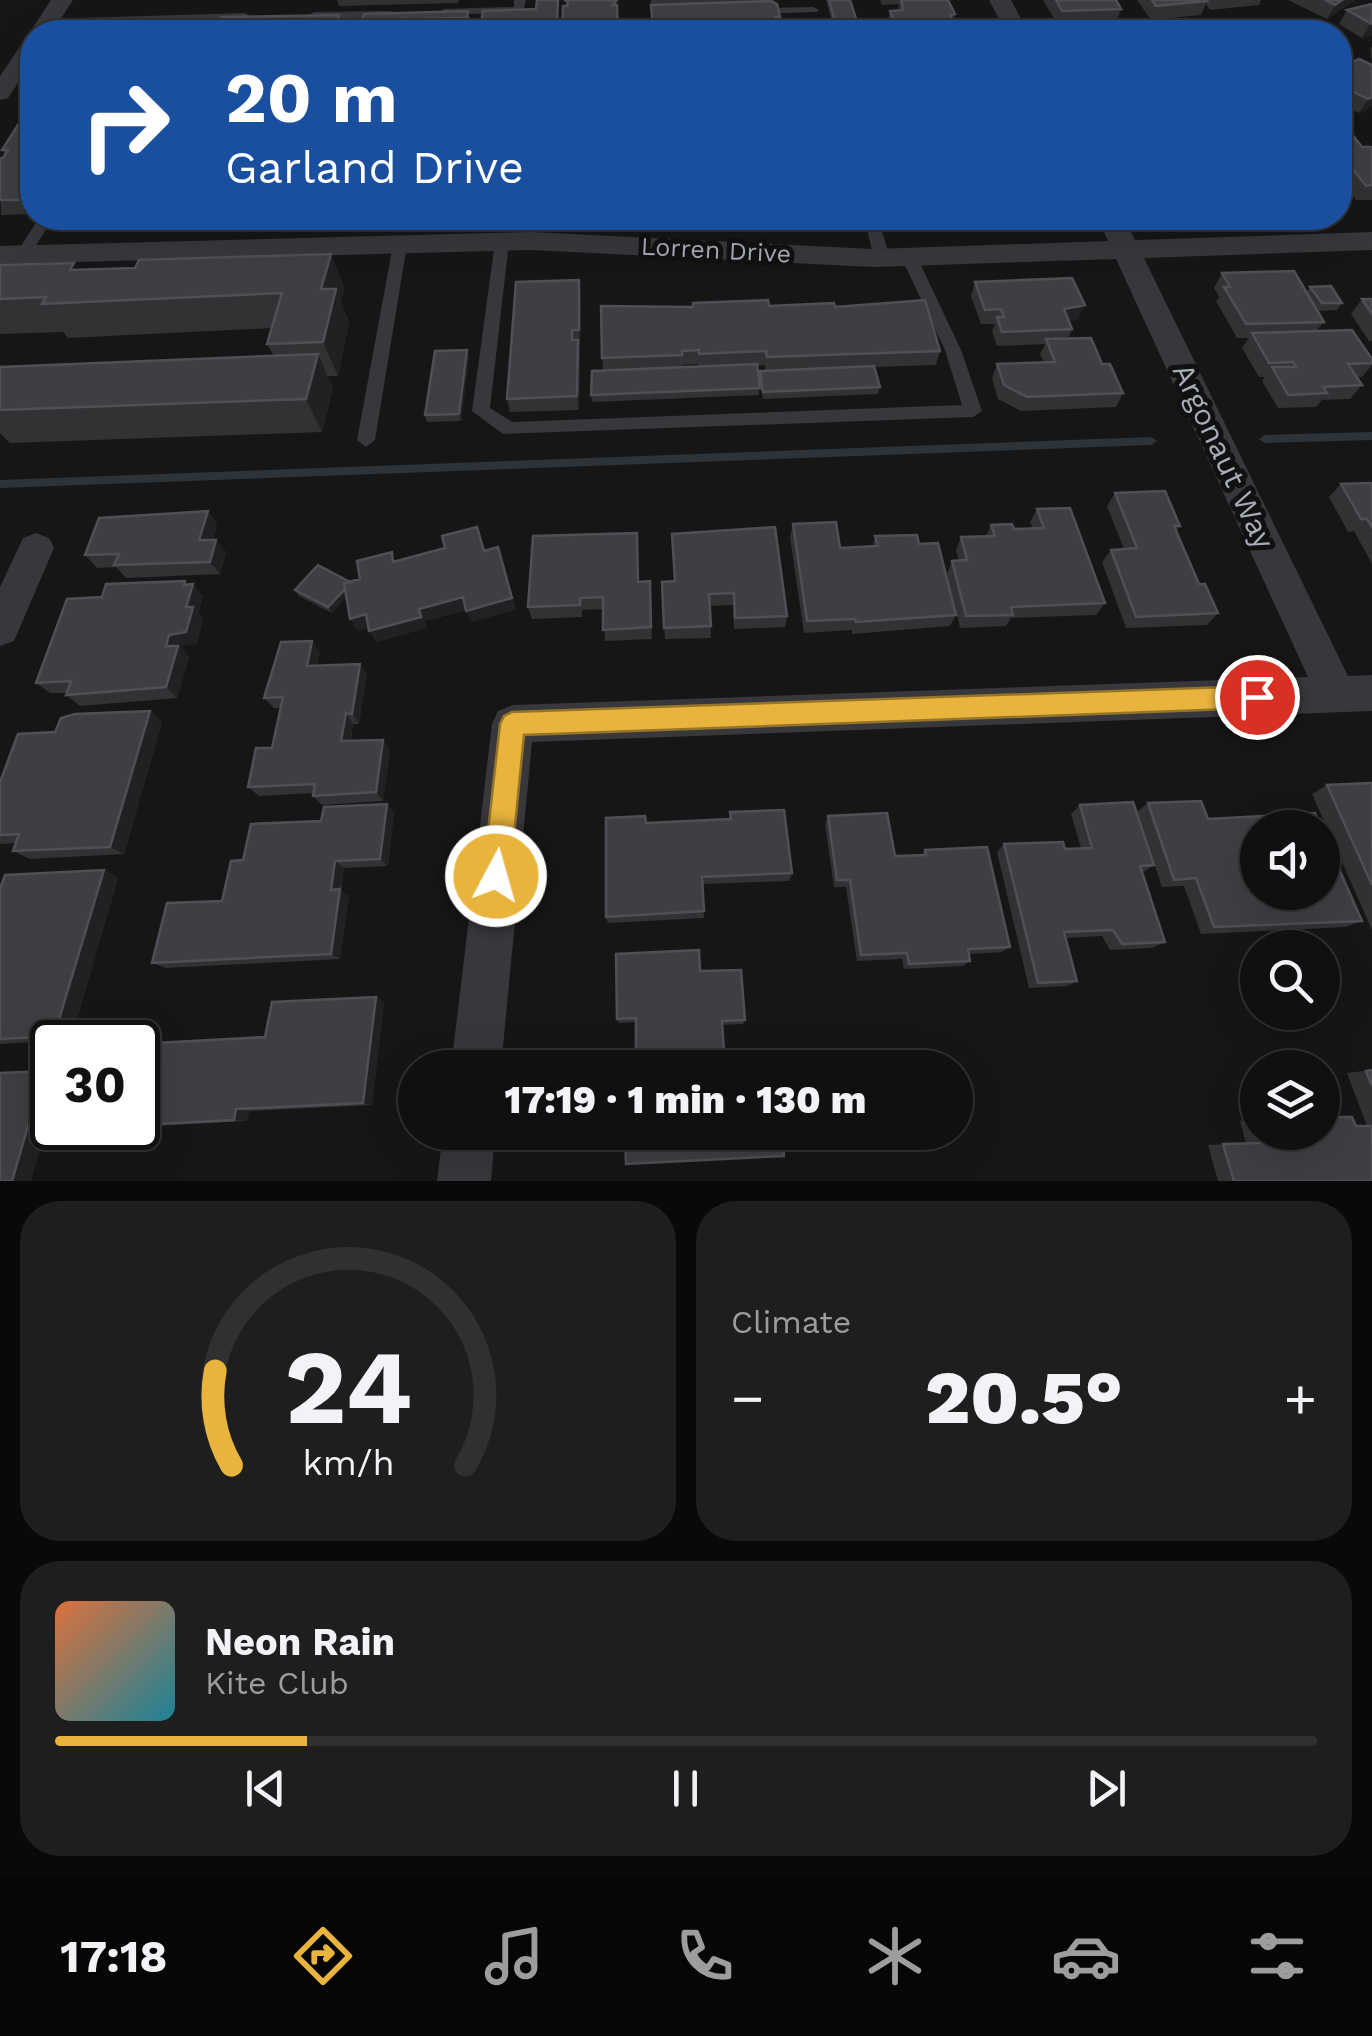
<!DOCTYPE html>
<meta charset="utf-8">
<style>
body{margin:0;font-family:"Work Sans",sans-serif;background:#1e1e1f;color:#f1f3f6;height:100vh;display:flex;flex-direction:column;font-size:38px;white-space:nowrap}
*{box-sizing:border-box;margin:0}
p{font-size:32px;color:#9c9d9f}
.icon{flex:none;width:55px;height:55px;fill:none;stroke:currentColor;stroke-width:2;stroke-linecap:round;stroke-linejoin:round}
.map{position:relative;height:1181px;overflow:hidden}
.details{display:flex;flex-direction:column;gap:20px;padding:20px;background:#090909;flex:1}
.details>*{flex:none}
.guide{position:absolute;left:20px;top:20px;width:1332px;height:210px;border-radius:40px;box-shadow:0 10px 40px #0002,0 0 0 2px #303031;background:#1a4fa0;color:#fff;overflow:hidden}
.tools{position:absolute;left:1240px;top:810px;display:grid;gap:20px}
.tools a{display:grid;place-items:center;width:100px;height:100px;border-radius:50%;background:#101011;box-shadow:0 10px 40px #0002,0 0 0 2px #303031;font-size:50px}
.speed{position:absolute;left:30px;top:1020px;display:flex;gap:20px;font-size:50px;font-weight:700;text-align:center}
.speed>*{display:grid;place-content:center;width:130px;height:130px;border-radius:50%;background:#101011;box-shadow:0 10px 40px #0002,0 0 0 2px #303031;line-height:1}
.speed .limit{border:5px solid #111;border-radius:15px;background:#fff;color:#111}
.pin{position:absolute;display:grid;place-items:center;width:85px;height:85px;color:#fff;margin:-42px;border:5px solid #fff;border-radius:50%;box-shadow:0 2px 10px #0007}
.me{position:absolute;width:110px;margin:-55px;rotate:6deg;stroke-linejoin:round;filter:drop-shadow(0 0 8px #0008)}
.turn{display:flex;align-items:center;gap:35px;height:210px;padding:0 40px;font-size:45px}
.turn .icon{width:130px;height:130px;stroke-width:2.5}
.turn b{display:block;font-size:70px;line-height:85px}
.big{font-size:75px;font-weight:800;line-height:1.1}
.details .card{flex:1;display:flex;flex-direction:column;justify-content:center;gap:15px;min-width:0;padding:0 35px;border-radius:40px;background:#1e1e1f}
.details .dial{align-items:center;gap:0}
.dial svg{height:260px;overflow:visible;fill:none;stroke:#303031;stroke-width:7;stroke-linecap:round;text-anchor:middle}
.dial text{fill:#f1f3f6;stroke:none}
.song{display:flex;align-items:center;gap:30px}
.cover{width:120px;height:120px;border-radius:15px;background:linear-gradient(135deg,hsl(20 70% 55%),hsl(190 70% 35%))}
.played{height:10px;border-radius:5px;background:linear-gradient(90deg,#e8b43d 20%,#303031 20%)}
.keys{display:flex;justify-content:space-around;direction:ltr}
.heat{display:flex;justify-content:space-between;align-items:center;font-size:55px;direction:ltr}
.details .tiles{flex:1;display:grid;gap:20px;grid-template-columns:1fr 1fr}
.card:last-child{grid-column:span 2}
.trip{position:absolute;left:398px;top:1050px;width:575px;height:100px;border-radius:50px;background:#101011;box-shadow:0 10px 40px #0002,0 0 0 2px #303031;font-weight:800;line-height:100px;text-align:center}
.menu{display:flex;height:160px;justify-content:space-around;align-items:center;background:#060607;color:#9c9d9f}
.menu .icon{width:70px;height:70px}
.menu .current{color:#e8b43d}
.menu b{font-size:45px;color:#f1f3f6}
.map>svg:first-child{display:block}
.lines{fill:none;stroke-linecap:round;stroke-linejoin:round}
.stream{fill:#2c343a;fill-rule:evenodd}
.lane{fill:#37373c;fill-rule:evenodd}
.street{fill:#37373c;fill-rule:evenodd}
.wall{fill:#323235;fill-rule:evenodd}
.shaded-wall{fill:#212123}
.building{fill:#3f3f43;stroke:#4f5055;stroke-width:2.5}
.route{fill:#e8b43d;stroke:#977528;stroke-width:2.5}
.labels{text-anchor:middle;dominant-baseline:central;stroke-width:10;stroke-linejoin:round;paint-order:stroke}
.far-street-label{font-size:25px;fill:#a8acb7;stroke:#111112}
.street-label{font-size:30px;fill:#a8acb7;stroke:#111112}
</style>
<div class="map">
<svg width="1372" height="1181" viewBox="0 0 1372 1181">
<rect width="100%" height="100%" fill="#161617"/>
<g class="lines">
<path class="stream" d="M1372 432V440L1265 443 1259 439 1265 435Z
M1151 437 1157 441 1151 445 0 488V480Z"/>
<path class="lane" d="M514 0H526L523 12 444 15 438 12 444 9 514 7Z
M813 7 819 10 817 12 755 14 749 11 755 8Z
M390 11 394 12V16L314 20 308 16 314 12Z
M245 13 249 15V19L47 27 41 23 47 19Z
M39 218H53L29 257H19L16 254Z
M864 218H878L890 258 887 261 882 263 874 258Z
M502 237 509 242 490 408 512 422 962 405 945 350 901 257 909 252 917 257 961 350 982 411 973 417 503 434 472 411 495 242Z
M400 240 407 245 375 440 366 447 357 440 393 245Z"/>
<path class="street" d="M51 0H73L52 32H32V36L30 32Z
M989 0H1011L1028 32H1006Z
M32 39V62L8 98 0 100V76L24 41Z
M1098 218H1124L1135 240 1372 232V250L1144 258 1348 676 1372 675V711L532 742 501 1068H451L492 724 498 711 513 705 1308 677 1116 259 874 267 531 250 0 264V246L531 232 874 249 1108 241Z
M36 533 49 538 54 548 14 641 0 646V587L23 538Z
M443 1132H495L491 1181H437Z"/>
</g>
<path class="wall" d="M337 0H459L458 3 339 6Z
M537 0H559L558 27H554V32H491L492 29H483L481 22 536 9Z
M651 0H774L780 17 779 31 776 32H652Z
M826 0H850L860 32H835Z
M880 0H948L955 14 951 32H958H890L887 25 890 11H898L899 4 882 5Z
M1043 0H1116L1121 9 1116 23 1058 25Z
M1137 0H1261L1259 5 1210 10 1206 4 1201 15 1151 20Z
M1288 0H1355L1327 19Z
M1372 4V36L1362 38 1339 24 1347 10Z
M468 11 470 32H418V31H410L411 32H356Z
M1372 46V106L1359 113 1340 104V69L1372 65 1370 49Z
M32 114V211L30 214 1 215 0 158H3L5 154 2 150Z
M1340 125 1362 147H1372V200H1356L1347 188 1340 199Z
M962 218H1031L1030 221 964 223Z
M331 254 344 288 341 301 349 323 338 376H327L333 388 322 432 10 443 0 433V367L274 356 267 344 272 328 68 338 63 332 0 334V265L78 270 135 268Z
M1222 273 1306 293 1310 287 1342 303 1337 310 1317 311 1324 322 1316 331 1372 359V365L1362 377H1357L1362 385 1350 399 1322 400 1316 407 1278 408 1262 381 1265 377H1259L1242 348 1249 338H1237L1216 301 1219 297 1214 288Z
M975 282 1078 319 1069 321 1072 329 1068 339 1102 364 1123 393 1116 407 1021 411 998 399 992 378 997 364 1044 362 1040 354 1045 344 997 346 992 331 995 324H981L971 296Z
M581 294 580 344H579L580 354 579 410 510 412 507 399Z
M1362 299H1372V341H1369L1351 314Z
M769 306 835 307 940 351 936 365 874 367 880 387 878 394 763 399 759 378 760 371H765V365L757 366 759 395 592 402 591 395 603 371 602 358ZM698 364V367H682V365Z
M469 357 461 421 427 422 425 415Z
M1372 483V564L1354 531 1348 532 1329 497 1341 484Z
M1115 493 1180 526 1176 531 1199 584 1218 613 1207 625 1126 628 1102 562 1111 550 1124 549 1107 506Z
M1037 509 1105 603 1096 615 1011 618 1006 626 960 628 947 574 952 561H959L956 550 961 537 986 536 991 525 1014 529 1033 528 1030 522Z
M208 511 217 524 213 540 226 552 220 574 126 578 116 567 97 568 85 555Z
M793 524 840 548 873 546 875 536 919 544 956 615 950 626 852 634V630L804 633 790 537Z
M637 533 638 582 650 581 652 639 605 641 603 609 582 610V617L532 619 528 607Z
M672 534 787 616 785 627 734 629 733 605 710 606 711 638 665 639 662 582 674 581Z
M485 551 516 610 471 622 466 610 425 621 426 628 376 642 368 627 357 631 346 597 332 613 299 596 295 590 360 579 396 561Z
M188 585 203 596 198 613 203 619 197 643 180 646 189 657 177 698 80 706 66 695 67 693H50L36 683 102 597Z
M320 652 317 666 360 664 367 675 359 724H353L351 741 383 740 390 750 383 801 322 805 313 796 314 793 259 796 248 787 272 748 280 708H274L264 698Z
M150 711 162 722 124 854 30 859 13 851 16 843 0 844V782Z
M1372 783V930L1312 794 1327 785Z
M1148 803 1208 819 1362 921 1345 927 1201 934 1184 886 1162 887 1137 812Z
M387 804 394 813 388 866 344 868 341 890 349 896 340 959 166 968 152 963 222 901 243 860 321 821Z
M1080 805 1154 865 1142 873 1165 942 1152 948 1110 950 1102 936 1066 938 1077 981 1067 986 1029 988 997 852 1004 844 1065 849 1081 848 1071 814Z
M730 812 792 873 789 881 702 884 704 918 608 923 606 917 646 823 729 819Z
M828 816 895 856 921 855 925 850 1010 947 1002 952 969 954 970 961 963 966 904 969 902 959 857 961 846 887H834L825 824Z
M104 870 118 878 71 1040 0 1044V889Z
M700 971 745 1020 743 1024 722 1025 636 1022 619 1023 617 1019Z
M376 997 384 1002 372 1105 249 1111 247 1121 138 1127V1044L265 1037Z
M1372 1070V1181H1218L1208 1145 1246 1143 1240 1121 1258 1119V1132H1322L1356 1126H1367L1347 1073Z"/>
<path class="shaded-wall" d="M1342 0H1355L1327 19 1335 5Z
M468 11 470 32H466Z
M342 21 346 32H339Z
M1370 24H1372V36L1362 38Z
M1372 97V106L1359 113 1368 99Z
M24 195 32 208 30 214 21 200Z
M331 254 344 288 341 301 349 323 338 376 323 342 321 289Z
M579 280 581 294 580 344 579 330Z
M1085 305 1078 319 1057 324 1064 309Z
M578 340 580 354 579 410 577 396Z
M467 350 469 357 461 421 459 414Z
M318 354 333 388 322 432 306 399Z
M208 511 217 524 209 553 199 540Z
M216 540 226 552 220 574 210 562Z
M498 547 516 610 471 622 466 611Z
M185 581 192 589 193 584 203 596 198 613 203 619 197 643 180 646 189 657 177 698 166 687V646L169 635 186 607 184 585Z
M351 582 354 588 332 613 328 607Z
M463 597 468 609 425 621 426 628 376 642 369 631 419 609Z
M366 614 373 626 357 631 350 619Z
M312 641 320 652 315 677 307 666Z
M360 664 367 675 359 724 352 714Z
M150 711 162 722 124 854 110 847Z
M346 713 353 724 349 751 341 741Z
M383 740 390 750 383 801 376 792Z
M387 804 394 813 388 866 380 859Z
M335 861 344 868 341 890 349 896 340 959 331 954V890Z
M104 870 118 878 71 1040 54 1036Z
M376 997 384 1002 372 1105 363 1103Z
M44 1071 52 1072V1107L31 1181H12Z
M236 1109 249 1111 247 1121 234 1120Z"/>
<path class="building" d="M537 0H558L557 20 481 22 483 11 536 9Z
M564 0H617L613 5H617L618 32H562L563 6H567L568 1Z
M829 0H850L860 31 838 32Z
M901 0H948L955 14 950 15 953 22 895 24 890 11 903 10Z
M1056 0H1116L1121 9 1062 11Z
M1152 0H1206L1207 1 1156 6Z
M1325 0H1342L1335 5Z
M771 1 777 4 780 17H775L777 25 653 28 651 5Z
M1372 4V24L1347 10Z
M468 11 467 18 421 19 420 23 408 24 407 19 362 20 364 14Z
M339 15 337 21 218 23 221 17Z
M468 18 466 32H418L421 19Z
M407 19 404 32H356L360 20Z
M342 21 339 32H212L217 23Z
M553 21 552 32H491L493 22Z
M155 23 195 26 192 32H144L147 27Z
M109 24 128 27 125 32H77L79 29Z
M1359 59 1372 65V97L1368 99 1340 85V69Z
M25 114H32V195H24L21 200H0V158H3L8 150H2Z
M1340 125H1345L1362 147H1372V185L1366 186 1340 152Z
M1340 174 1349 186H1340Z
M331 254 321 289H336L323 342 267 344 282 293 42 304 46 297 0 299V265L74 263 70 270 135 268 139 260Z
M1294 271 1324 322 1246 324 1224 287H1230L1222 273Z
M1072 278 1085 305 1064 309 1072 329 1002 332 997 317H1004L1001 309 985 310 975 282Z
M579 280V330H572V340H578L577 396 507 399 516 282Z
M1331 286 1342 303H1322L1310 287Z
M1362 299H1372V314Z
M768 300 769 306 834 303 835 307 925 300 940 351 767 357 766 351 699 354V350L682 351V355L602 358 601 306 693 307V303Z
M1352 330 1372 359V363L1348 364 1362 385 1323 387 1327 393 1288 395 1272 367H1296L1293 362 1269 363 1252 333Z
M1091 338 1102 364H1110L1123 393 1027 397 1004 385 997 364 1055 362 1046 339Z
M467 350 459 414 425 415 435 351Z
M318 354 306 399 0 410V367Z
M757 364 760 388 591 395 592 371Z
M874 366 880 387 763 392 760 371Z
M1372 483V527L1367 519H1361L1341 484Z
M1165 491 1180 526H1174L1199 584H1205L1218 613 1136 617 1111 550 1137 548 1115 493Z
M1070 508 1105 603 1011 607 1013 615 966 616 952 561 967 560 961 537 995 536 991 525 1012 524 1014 529 1044 528 1037 509Z
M208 511 199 540H216L210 562 114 565 119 554 85 555 99 518Z
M836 522 840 548 878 546 875 536 917 535 919 544 938 543 956 615 856 622 855 619 807 621 793 524Z
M477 527 484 551 498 547 512 598 466 611 463 597 419 609 421 617 369 631 366 614 350 619 344 583 360 579 357 561 392 552 393 562 445 548 442 536Z
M775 527 787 616 735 618 734 593 709 594 711 626 664 628 662 582 675 581 672 534Z
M637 533 638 582 650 581 651 627 603 630V597L580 598V605L528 607 533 536Z
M318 565 350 582 344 583 345 589 328 607 295 590Z
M185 581 184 585 193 584 186 607H193L186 632 169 635 166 646H178L166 687 66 695 71 681 36 683 67 599 102 597 106 584Z
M312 641 307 666 360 664 352 714 346 713 341 741 383 740 376 792 313 796 315 784 248 787 256 748H272L283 697 264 698 281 642Z
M150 711 110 847 13 851 19 834 0 835V782L18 734 55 732 61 718 75 714Z
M1372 783V885L1327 785Z
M1201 801 1208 819 1315 813 1321 828H1258V892H1322V830L1362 921 1214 927 1196 878 1174 880 1148 803Z
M1133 802 1154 865 1140 866 1165 942 1122 944 1113 930 1064 932 1077 981 1038 983 1004 844 1063 842 1065 849 1092 848 1080 805Z
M387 804 380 859 335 861 331 890 340 889 331 954 152 963 167 903 222 901 231 861 243 860 251 824 321 821 324 807Z
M784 810 792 873 702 877 704 911 606 917V818L645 816 646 823 731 819 730 812Z
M887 813 895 856 926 855 925 850 987 847 1010 947 968 949 970 961 909 964 907 953 861 955 850 880H837L828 816Z
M104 870 54 1036 0 1039V889L5 875Z
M699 950 700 971 741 970 745 1020 722 1021 725 1068H636V1018L617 1019 616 954Z
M376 997 363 1103 236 1109 234 1120 138 1125V1044L265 1037 272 1002Z
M1372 1070V1086L1366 1071Z
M44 1071 12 1181H0V1073Z
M1322 1117H1352L1356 1126H1372V1181H1234L1223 1144 1263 1143 1260 1132H1322Z
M625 1132H796L797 1141H783L784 1156 626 1164Z"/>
<path class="route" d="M1257 686 1266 689 1270 697 1266 705 1257 708 524 735 510 876 506 886 496 890 487 886 483 876 500 724 504 716 512 712Z"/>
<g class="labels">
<g class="far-street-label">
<text transform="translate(716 250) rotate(3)">Lorren Drive</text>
</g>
<g class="street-label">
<text transform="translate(1224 456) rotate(65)">Argonaut Way</text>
</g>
</g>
</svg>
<div class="tools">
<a><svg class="icon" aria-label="sound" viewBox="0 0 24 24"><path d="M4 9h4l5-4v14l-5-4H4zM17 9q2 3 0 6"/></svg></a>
<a><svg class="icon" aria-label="search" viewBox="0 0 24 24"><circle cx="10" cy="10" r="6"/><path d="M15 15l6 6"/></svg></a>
<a><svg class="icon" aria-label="layers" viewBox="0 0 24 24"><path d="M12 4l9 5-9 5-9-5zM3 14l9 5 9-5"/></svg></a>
</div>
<div class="speed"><div class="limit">30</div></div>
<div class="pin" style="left:1257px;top:697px;background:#d93025"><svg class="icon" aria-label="arrive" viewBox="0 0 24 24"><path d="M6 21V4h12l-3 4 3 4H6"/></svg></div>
<svg class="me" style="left:496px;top:876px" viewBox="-20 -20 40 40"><circle r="17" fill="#e8b43d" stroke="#fff" stroke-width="3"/><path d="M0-11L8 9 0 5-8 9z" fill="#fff"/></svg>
<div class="trip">17:19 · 1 min · 130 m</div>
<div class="guide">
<div class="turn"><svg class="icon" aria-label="right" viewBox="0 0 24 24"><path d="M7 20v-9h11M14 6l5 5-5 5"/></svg><div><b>20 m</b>Garland Drive</div></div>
</div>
</div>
<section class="details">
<div class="tiles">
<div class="card dial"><svg viewBox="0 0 100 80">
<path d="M14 69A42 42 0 1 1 86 69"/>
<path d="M14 69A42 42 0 0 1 9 40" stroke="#e8b43d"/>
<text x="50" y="56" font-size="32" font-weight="700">24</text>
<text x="50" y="72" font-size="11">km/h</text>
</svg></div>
<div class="card"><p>Climate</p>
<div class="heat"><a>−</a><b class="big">20.5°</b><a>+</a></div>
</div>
<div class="card">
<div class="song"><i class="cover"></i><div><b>Neon Rain</b><p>Kite Club</p></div></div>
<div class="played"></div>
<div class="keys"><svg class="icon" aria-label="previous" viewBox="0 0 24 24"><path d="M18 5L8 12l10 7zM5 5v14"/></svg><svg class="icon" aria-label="pause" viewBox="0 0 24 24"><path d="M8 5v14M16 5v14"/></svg><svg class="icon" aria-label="next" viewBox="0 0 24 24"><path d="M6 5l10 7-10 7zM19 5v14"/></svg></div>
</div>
</div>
</section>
<nav class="menu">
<b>17:18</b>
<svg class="icon current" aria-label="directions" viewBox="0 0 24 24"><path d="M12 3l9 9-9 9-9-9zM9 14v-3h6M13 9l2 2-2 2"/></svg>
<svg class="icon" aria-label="music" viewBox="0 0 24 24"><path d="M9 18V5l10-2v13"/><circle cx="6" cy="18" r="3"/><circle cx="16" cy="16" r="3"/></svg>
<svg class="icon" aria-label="phone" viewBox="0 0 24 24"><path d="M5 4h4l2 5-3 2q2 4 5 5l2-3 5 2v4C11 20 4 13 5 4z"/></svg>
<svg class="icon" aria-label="climate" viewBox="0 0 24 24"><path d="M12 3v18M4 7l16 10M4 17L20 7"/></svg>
<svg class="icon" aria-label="car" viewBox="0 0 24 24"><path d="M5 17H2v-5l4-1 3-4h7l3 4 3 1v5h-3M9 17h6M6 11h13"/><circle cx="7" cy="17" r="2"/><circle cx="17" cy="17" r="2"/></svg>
<svg class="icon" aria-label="filters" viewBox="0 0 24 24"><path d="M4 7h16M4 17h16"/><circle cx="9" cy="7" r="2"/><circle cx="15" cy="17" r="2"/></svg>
</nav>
